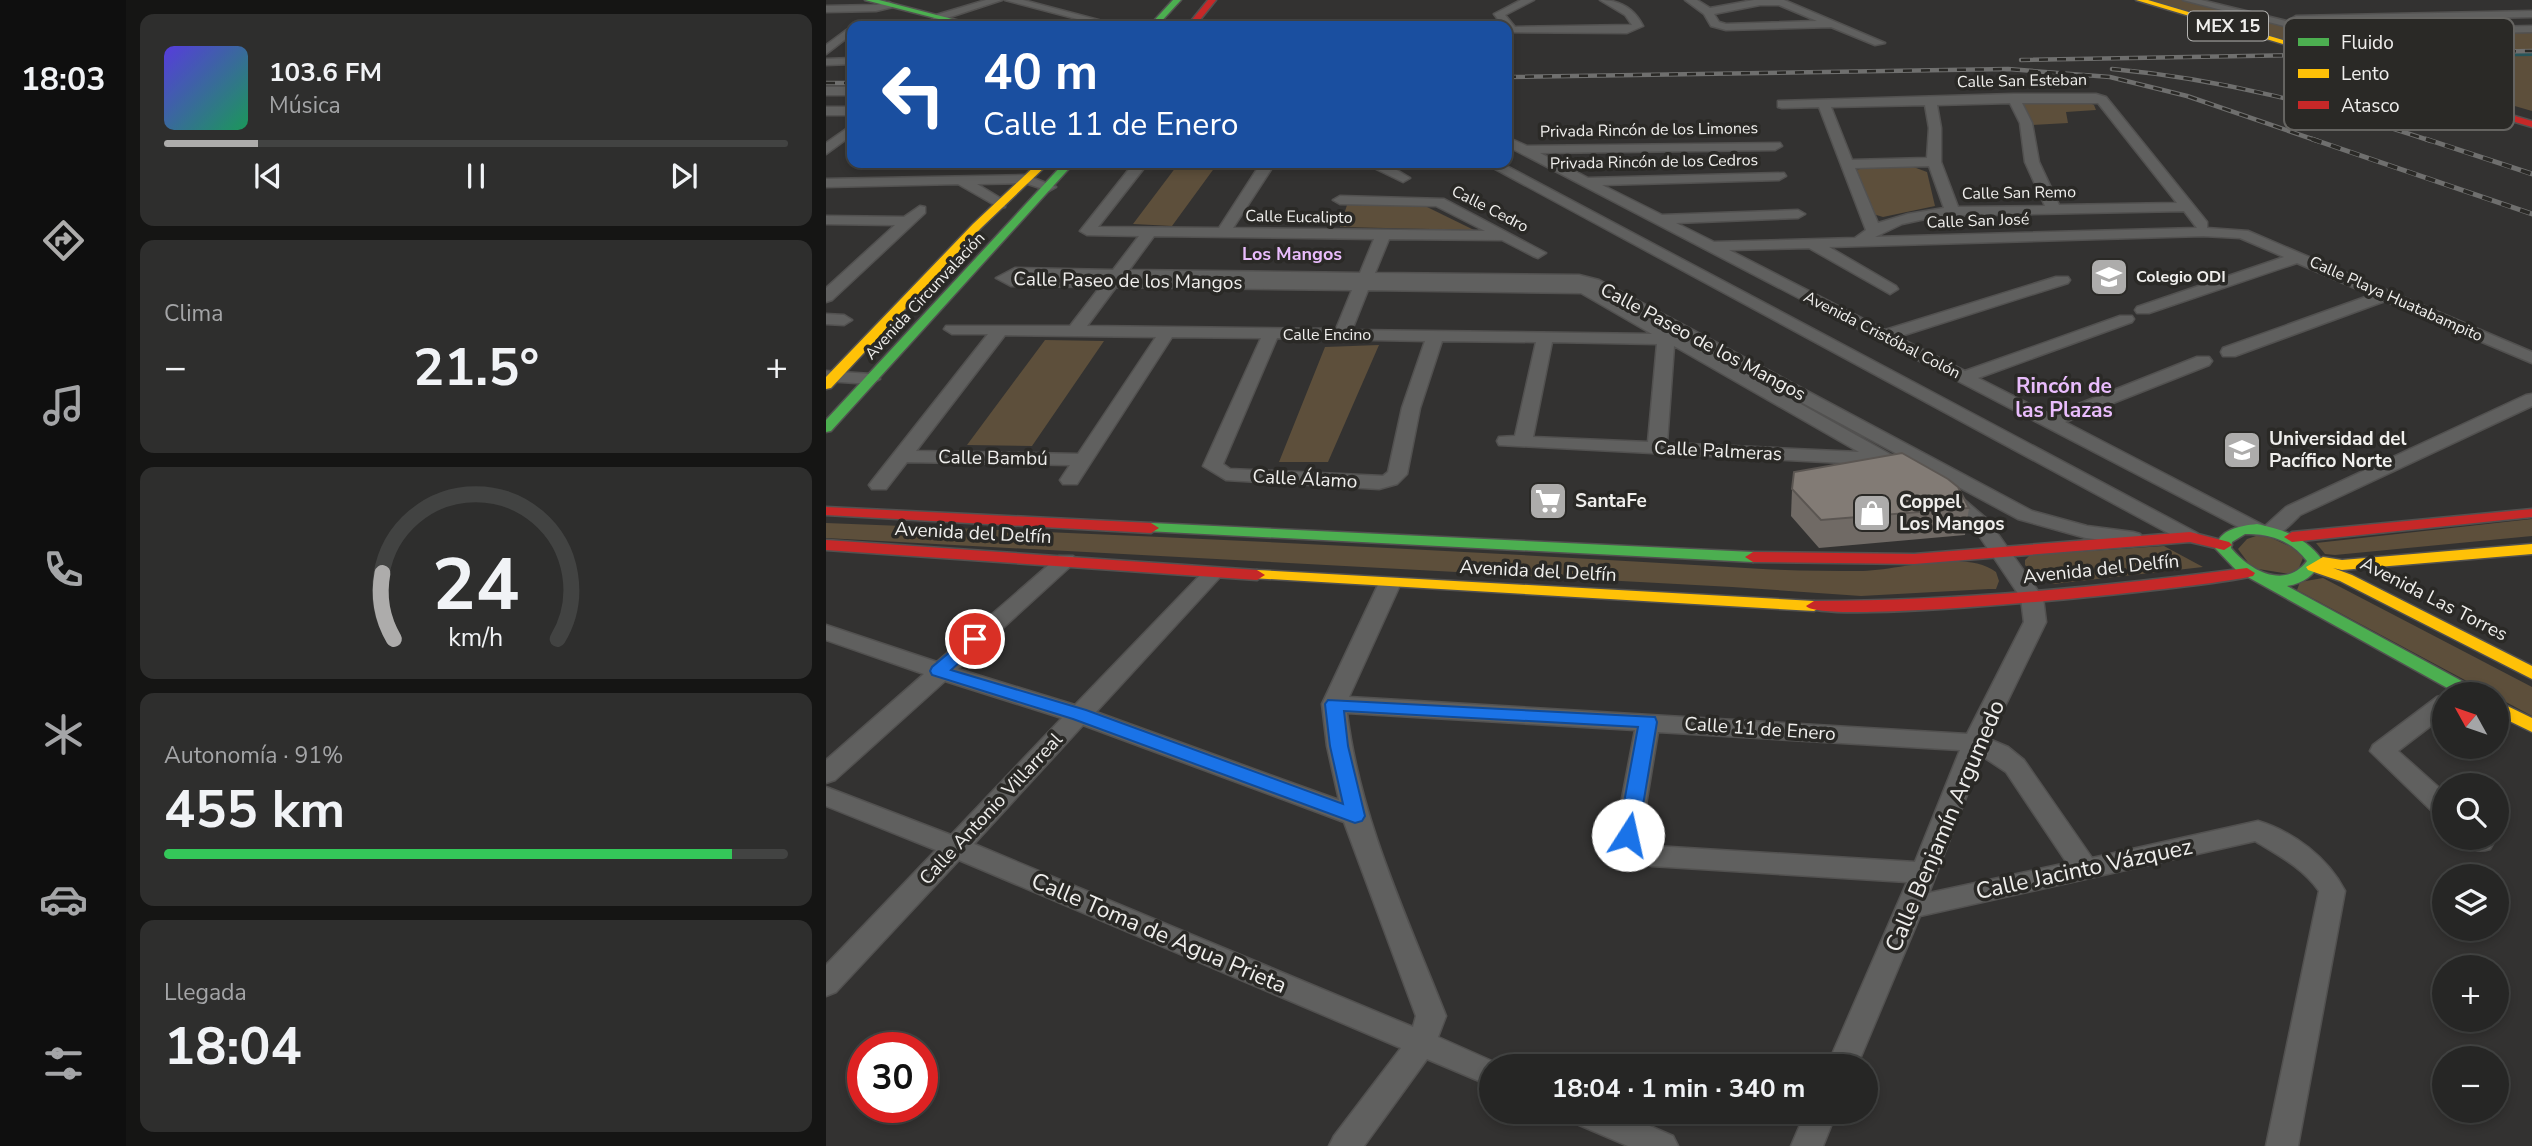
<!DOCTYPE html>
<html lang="es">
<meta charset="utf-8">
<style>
body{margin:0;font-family:"Nunito Sans",sans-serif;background:#2e2e2d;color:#f1f3f6;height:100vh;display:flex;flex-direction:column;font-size:26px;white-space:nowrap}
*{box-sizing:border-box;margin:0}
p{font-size:23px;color:#a4a5a7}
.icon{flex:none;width:38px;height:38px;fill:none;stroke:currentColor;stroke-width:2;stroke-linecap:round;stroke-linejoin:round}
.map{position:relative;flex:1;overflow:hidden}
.drawer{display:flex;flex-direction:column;gap:14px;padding:14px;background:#151514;width:700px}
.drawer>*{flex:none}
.guide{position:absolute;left:21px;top:21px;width:665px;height:147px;border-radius:14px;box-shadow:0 4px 10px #0003,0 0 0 2px #424342;background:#1a4fa0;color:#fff;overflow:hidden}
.needle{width:46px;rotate:310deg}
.fabs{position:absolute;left:1606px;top:682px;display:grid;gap:14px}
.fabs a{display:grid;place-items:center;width:77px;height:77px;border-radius:50%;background:#262625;box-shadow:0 4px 10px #0003,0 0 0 2px #424342;font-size:35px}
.speed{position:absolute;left:21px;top:1032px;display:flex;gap:14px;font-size:35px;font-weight:700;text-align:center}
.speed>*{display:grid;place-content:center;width:91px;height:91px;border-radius:50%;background:#262625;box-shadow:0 4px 10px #0003,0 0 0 2px #424342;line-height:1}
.speed .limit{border:10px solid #d22;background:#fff;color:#111}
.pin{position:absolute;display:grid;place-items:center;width:60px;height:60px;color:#fff;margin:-30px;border:4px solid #fff;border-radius:50%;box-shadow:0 2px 7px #0007}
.me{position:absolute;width:77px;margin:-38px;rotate:10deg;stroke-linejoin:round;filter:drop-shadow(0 0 5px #0008)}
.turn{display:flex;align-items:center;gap:24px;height:147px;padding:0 21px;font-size:32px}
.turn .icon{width:91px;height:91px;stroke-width:2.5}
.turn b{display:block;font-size:49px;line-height:60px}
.big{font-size:52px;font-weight:700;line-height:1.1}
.drawer .widget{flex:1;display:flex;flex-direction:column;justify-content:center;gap:10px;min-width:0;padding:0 24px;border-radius:14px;background:#2e2e2d}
.drawer .dial{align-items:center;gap:0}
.dial svg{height:182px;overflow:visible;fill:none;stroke:#424342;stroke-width:7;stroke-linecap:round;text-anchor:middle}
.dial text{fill:#f1f3f6;stroke:none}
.song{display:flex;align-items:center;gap:21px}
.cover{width:84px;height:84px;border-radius:10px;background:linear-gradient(135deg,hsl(250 70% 55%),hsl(150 70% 35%))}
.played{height:7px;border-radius:4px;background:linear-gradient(90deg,#adacab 15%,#424342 15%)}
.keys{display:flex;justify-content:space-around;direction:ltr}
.heat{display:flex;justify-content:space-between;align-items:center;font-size:38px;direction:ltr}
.charge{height:10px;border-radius:5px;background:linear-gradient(90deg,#34c759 91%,#424342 0)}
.trip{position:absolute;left:653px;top:1054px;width:399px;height:70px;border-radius:35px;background:#262625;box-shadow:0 4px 10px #0003,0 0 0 2px #424342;font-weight:700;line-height:70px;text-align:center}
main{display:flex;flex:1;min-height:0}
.dock{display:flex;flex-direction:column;width:126px;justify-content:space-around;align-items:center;background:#0f0f0f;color:#a4a5a7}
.dock .icon{width:49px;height:49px}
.dock .current{color:#adacab}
.dock b{font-size:32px;color:#f1f3f6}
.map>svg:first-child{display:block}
.green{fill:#5d4f3b}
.water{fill:#27555a}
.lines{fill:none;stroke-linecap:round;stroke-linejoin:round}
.street-casing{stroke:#525150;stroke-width:3}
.fast-casing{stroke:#525150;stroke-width:3}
.slow-casing{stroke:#525150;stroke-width:3}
.jam-casing{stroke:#525150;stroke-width:3}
.street{fill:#60605f;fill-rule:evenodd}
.fast{fill:#4caf50;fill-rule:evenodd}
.slow{fill:#ffc107;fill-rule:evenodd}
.jam{fill:#c62828;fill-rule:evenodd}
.rail-far1-casing{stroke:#6f6f6e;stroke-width:4.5}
.rail-casing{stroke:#6f6f6e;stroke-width:5}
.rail-far1{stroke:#2a2926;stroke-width:2.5;stroke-dasharray:9;stroke-linecap:butt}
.rail{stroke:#2a2926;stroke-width:3.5;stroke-dasharray:10;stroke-linecap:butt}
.jam-bridge-casing{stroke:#525150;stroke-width:10;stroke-linecap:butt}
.jam-bridge{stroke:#c62828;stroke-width:9}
.wall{fill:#706a65}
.building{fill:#827b75;stroke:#5b5652;stroke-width:2}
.route{fill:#1a73e8;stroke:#114b97;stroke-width:2}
.labels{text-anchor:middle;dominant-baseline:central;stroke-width:7;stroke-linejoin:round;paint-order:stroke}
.far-street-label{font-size:16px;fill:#efeeec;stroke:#2a2926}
.far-poi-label{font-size:16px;font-weight:bold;fill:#efeeec;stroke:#2a2926;text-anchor:start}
.shield{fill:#2a2926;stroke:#b4b3b1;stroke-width:2}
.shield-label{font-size:18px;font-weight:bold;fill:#efeeec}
.far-neighbourhood-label{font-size:18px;font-weight:bold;fill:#e9bcfc;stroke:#2a2926}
.street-label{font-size:19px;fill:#efeeec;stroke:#2a2926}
.poi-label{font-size:19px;font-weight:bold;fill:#efeeec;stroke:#2a2926;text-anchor:start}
.neighbourhood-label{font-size:21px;font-weight:bold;fill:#e9bcfc;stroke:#2a2926}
.near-street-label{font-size:23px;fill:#efeeec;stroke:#2a2926}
.key{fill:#2a2926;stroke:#656461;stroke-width:2}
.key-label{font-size:19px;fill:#efeeec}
</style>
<main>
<nav class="dock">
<b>18:03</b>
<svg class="icon current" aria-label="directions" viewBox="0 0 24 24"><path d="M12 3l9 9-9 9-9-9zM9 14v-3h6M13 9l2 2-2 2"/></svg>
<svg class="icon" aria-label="music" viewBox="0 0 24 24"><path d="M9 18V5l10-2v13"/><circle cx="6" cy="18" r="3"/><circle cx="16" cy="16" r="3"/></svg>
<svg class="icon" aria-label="phone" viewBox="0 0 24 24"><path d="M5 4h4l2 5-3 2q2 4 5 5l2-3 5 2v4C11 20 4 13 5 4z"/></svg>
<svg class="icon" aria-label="climate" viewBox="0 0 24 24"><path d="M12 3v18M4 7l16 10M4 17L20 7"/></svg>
<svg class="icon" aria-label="car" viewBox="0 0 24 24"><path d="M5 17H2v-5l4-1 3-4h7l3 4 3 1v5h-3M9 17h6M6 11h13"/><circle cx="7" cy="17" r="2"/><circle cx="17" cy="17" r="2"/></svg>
<svg class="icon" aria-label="filters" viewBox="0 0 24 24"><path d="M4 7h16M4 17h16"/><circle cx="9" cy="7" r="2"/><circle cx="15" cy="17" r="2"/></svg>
</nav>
<section class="drawer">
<div class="widget">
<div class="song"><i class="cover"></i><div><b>103.6 FM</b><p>Música</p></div></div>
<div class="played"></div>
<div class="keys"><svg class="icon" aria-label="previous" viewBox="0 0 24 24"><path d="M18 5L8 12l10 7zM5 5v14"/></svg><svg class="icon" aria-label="pause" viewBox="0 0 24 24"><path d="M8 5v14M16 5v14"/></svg><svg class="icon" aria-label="next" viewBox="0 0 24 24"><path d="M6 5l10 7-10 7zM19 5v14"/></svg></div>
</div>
<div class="widget"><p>Clima</p>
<div class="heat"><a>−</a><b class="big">21.5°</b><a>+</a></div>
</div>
<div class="widget dial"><svg viewBox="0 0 100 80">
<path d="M14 69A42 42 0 1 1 86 69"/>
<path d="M14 69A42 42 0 0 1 9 40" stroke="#adacab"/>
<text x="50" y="56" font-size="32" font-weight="700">24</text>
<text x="50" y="72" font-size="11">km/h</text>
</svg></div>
<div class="widget"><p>Autonomía · 91%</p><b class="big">455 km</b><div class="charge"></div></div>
<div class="widget"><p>Llegada</p><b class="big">18:04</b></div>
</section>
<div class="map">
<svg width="1706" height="1146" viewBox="0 0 1706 1146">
<rect width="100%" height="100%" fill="#333231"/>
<path class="green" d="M1321 0H1358L1495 35 1706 30V111Z
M1254 98 1268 105 1270 110 1240 112 1242 123 1206 125 1196 101Z
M353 163H392L346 226 307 224Z
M1082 165 1101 172 1109 206 1057 217 1047 214 1025 171 1043 167Z
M521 205 599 206 648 230 514 227Z
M219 340 278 341 206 446 141 445Z
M553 345 502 462H453L499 347Z
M1706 519V536L1509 555 1499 554 1490 543Z
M0 523C312 535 625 550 937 569 970 571 1004 571 1037 571 1074 570 1140 549 1170 572L1173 581 1170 589H1163L1035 596 906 587 0 538Z
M1430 536H1441L1479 553 1470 575 1426 568 1412 549 1421 539Z
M1338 546 1377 567 1227 584 1211 578 1199 565V560L1204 555Z
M1497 578 1706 687V716L1471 590 1474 582Z"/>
<path class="water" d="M1706 52V56L1537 59 1527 56Z"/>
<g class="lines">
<defs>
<path id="street" d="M160 0H176L118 19 112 26H101L110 15Z
M179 0H197L295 26H278Z
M695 0H708L679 15 689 27 806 25 799 15 774 0C793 0 808 8 817 26L801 33 682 32 681 26H677L668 14Z
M859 0H871L884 8 928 0H958L1059 43 1049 45 1005 27 900 30 885 26 878 14ZM934 5H953L991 21 900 24 893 22 888 14Z
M1357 0H1375L1501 31 1706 26V32L1501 37Z
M63 2 68 5 67 7 50 11 0 12V6L50 5Z
M1706 11V17L1470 22 1465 19 1470 16Z
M26 26H28L26 34 0 54V45Z
M26 58V64L0 65V59Z
M0 87H26V95H0Z
M1187 94H1270L1280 97 1381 222V228L1422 231 1706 352V363L1559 301 1409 356H1397L1395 352 1397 348 1545 295 1471 263 1323 313H1311L1309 310 1311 307 1458 257 1414 238 1377 236 1003 247 1070 286 1072 289 1064 294 983 248 903 250 1059 330 1230 277H1242L1244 280 1242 283 1072 337 1139 371 1294 316H1306L1308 319 1306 322 1152 378 1225 415 1371 357H1383L1386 361 1383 365 1239 422 1439 526 1460 507 1700 395 1706 394V406L1474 515C1455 534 1450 540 1424 533L681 146V137L701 146 954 143 956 146 949 150 714 153 762 178 958 173 960 176 953 180 776 185 836 215 972 210 979 214 972 218 850 223 888 242 1029 238 1040 230 993 107 956 108 952 107V101ZM1184 103 1194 123 1199 162 1219 206 1132 207 1115 162V128L1111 105ZM1196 103H1272L1351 203 1233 205 1213 162 1206 123ZM1099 105 1103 128 1101 158 1026 160 1005 107ZM1103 166 1118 208 1082 214 1052 223 1029 168ZM1358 211 1371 228 1049 237 1076 224 1113 216Z
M0 107H26V115H0Z
M26 125V135L0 154V143Z
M308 163H322L272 227 393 228 435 163H559L584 178 577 182 546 167 446 168 407 228 659 231 610 206 514 204 507 200 514 196 618 199 720 253 712 258 707 256 676 240 563 239 549 273 753 275 773 280 1206 511 1261 526 1307 532 1314 534 1317 538 1314 542 1307 544 1260 538 1192 519 882 352 1085 466 1088 470 1078 476 1055 465 673 445 671 441 673 437 689 436 710 342 616 341 594 408 581 474 571 484 553 489 400 480 377 466 435 338 346 337 251 484H237L234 480 244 465 81 462 60 489H46L43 485 46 481 162 334H126L118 329 120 326H244L274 287 185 286 170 278 189 268 287 270 313 236 261 235 254 231ZM328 236 548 239 534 273 303 270ZM290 287 526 290 510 329 261 326ZM542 290 755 293 826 334 526 330ZM179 335 330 337 252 454 90 451ZM451 338 599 341 576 408 562 472 557 476 404 469 397 464ZM726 342 831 344 822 442 707 437ZM848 346 1033 452 841 443Z
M658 163H675L1371 533 1374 537 1371 541H1357Z
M200 175 230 187 223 191 199 183 151 184 179 201V207L174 208 132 184 0 187V179Z
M94 206 99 207V213L6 300 0 302V288L69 225 0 224V216L78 217Z
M0 314 18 315 26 320 18 325 0 324Z
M0 371 45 374 54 379 45 384 0 381Z
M1121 489 1128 491 1162 520 1217 598 1220 622 1163 739 1182 747 1198 760 1266 858 1432 821C1468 832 1502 858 1519 891L1472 1146H1440L1493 891C1477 868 1452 855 1429 841L1094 916 1031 1066H1001L1081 882 826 866 802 857 789 835 809 730 521 713C534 819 581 917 620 1016L612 1037 677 1066H665V1086L601 1059 538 1146H503L508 1136 575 1048 133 860 10 992 0 996V965L110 850 0 806V787L125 835 236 718 119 681 9 780 0 783V760L98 674 0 640V625L111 662 233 556H247L250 560 247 564 132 669 249 705 381 568H395L398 572 395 576 270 712 513 800 501 746 496 704 552 585 555 580H571L574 585 523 697 1141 734 1198 622 1195 598 1148 528 1111 495ZM257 725 518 822 590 1016 587 1027 148 844ZM832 732 1134 750 1089 862 828 846 820 843 815 835ZM1156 756 1180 772 1241 863 1103 893Z
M1619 695V715L1572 751 1619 793V817L1610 815 1544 751 1547 745 1611 697Z
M1638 838H1666L1668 842 1664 849C1651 853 1645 850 1638 838Z
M740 1111H789L847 1136 852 1146H802L744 1121Z
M980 1111H1011L997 1146H965Z"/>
<path id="fast" d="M39 0H53L153 26H140Z
M347 0H355L331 26H323Z
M238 163H248L5 431 0 432V420Z
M325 523 927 552 935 557 927 562 320 531 317 528 320 525Z
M1431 524C1459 530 1480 537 1497 561 1487 575 1479 583 1461 586L1654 691 1657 695H1634L1411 571 1389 548C1394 529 1413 526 1431 524ZM1419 534C1443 533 1466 541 1481 561 1459 590 1424 571 1405 548L1406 542Z"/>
<path id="slow" d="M1310 0H1322L1494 51 1487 53Z
M212 163H223L155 228 5 388 0 389V377L147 224Z
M1706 544V554L1516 570 1507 568 1526 575 1706 666V679L1514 581 1482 570 1480 567 1497 557 1516 560Z
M431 570 988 601 996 606 988 611 425 578 423 575 425 572Z
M1671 701 1706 718V732L1671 715Z"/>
<path id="jam" d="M382 0H390L369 26H361Z
M1502 61 1706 121V127L1499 66 1498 64Z
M0 507 325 523 333 528 325 533 0 515Z
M1706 509V517L1466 542 1458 537 1466 532Z
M1364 532 1403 542 1406 545 1398 550 1364 542 1088 564 927 562 919 557 927 552 1088 554Z
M0 540 431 570 439 575 431 580 0 550Z
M1421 568 1429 573 1427 576C1380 588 998 627 980 606L988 601C1133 601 1277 587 1421 568Z"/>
</defs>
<use href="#street" class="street-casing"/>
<use href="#fast" class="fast-casing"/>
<use href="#slow" class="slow-casing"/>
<use href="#jam" class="jam-casing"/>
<use href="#street" class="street"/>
<use href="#fast" class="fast"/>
<use href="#slow" class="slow"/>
<use href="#jam" class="jam"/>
<defs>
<path id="rail-far1" d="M1195 60 1706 51
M1286 69C1396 79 1500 106 1605 141
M681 77 1182 69 1284 77 1361 96 1492 141
M0 83H26"/>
<path id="rail" d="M1486 139 1706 214
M1600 139 1706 174"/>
</defs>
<use href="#rail-far1" class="rail-far1-casing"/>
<use href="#rail" class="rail-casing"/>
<use href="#rail-far1" class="rail-far1"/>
<use href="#rail" class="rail"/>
<defs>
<path id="jam-bridge" d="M1490 51 1531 63"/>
</defs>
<use href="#jam-bridge" class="jam-bridge-casing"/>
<use href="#jam-bridge" class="jam-bridge"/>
</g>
<path class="wall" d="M966 489 1143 508 1139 535 993 548 965 516Z"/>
<path class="building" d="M1076 453 1122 479 1132 487 1143 508 995 520 966 489 968 472Z"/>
<path class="route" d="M149 634 155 636 157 639 155 643 125 670 260 710 517 804 504 746 499 704 502 700 829 717 831 722 812 835 809 841 802 843 795 841 792 835 812 727 518 711 522 746 539 816 536 821 529 823 247 719 106 675 104 671 106 667 143 636Z"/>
<defs>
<symbol id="school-square" viewBox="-11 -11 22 22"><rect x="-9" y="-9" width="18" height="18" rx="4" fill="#adacab" stroke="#2a2926"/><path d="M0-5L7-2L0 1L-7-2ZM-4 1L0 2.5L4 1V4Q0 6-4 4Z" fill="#fff"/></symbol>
<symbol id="university-square" viewBox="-11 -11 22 22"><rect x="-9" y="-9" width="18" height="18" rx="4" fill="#adacab" stroke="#2a2926"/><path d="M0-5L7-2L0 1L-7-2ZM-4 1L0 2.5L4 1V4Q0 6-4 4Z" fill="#fff"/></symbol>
<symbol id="supermarket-square" viewBox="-11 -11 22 22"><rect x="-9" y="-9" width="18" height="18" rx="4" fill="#adacab" stroke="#2a2926"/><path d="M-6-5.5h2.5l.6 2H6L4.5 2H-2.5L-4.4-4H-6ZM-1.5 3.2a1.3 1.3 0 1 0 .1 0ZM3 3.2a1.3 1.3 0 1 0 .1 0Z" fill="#fff"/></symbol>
<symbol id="shop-square" viewBox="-11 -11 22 22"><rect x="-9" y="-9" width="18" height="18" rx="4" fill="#adacab" stroke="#2a2926"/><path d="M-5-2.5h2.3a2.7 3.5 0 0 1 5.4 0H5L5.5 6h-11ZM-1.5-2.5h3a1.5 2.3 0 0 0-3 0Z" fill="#fff"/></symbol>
</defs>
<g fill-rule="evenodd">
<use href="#school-square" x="1261" y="255" width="44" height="44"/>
<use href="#university-square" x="1394" y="428" width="44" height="44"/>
<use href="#supermarket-square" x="700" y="479" width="44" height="44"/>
<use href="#shop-square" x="1024" y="491" width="44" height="44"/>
</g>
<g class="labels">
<g class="far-street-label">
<text transform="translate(1196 81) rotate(-1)">Calle San Esteban</text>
<text transform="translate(823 130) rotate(-1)">Privada Rincón de los Limones</text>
<text transform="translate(828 162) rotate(-1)">Privada Rincón de los Cedros</text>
<text transform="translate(1193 193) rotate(-1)">Calle San Remo</text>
<text transform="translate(664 209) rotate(27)">Calle Cedro</text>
<text transform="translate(473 217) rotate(1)">Calle Eucalipto</text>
<text transform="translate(1152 221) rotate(-2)">Calle San José</text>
<text transform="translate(99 296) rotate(-47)">Avenida Circunvalación</text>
<text transform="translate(1570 299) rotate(24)">Calle Playa Huatabampito</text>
<text x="501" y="335">Calle Encino</text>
<text transform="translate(1056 335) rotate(27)">Avenida Cristóbal Colón</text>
</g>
<g class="far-poi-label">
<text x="1310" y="277">Colegio ODI</text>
</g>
<rect class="shield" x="1362" y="11.5" width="80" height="29" rx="5"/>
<g class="shield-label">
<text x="1402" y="26">MEX 15</text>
</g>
<g class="far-neighbourhood-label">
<text x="466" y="254">Los Mangos</text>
</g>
<g class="street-label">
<text transform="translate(302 281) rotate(1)">Calle Paseo de los Mangos</text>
<text transform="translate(877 342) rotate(28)">Calle Paseo de los Mangos</text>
<text transform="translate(892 451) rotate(3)">Calle Palmeras</text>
<text transform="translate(167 458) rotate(1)">Calle Bambú</text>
<text transform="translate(479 479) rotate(3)">Calle Álamo</text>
<text transform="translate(147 533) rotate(3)">Avenida del Delfín</text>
<text transform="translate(1275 569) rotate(-6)">Avenida del Delfín</text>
<text transform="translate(712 571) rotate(3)">Avenida del Delfín</text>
<text transform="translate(1608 599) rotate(27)">Avenida Las Torres</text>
<text transform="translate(934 729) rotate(4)">Calle 11 de Enero</text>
<text transform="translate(165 809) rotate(-47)">Calle Antonio Villarreal</text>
</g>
<g class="poi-label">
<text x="1443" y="439">Universidad del<tspan x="1443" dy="22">Pacífico Norte</tspan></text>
<text x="749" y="501">SantaFe</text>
<text x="1073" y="502">Coppel<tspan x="1073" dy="22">Los Mangos</tspan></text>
</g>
<g class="neighbourhood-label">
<text x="1238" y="386">Rincón de<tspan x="1238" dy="24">las Plazas</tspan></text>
</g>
<g class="near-street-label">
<text transform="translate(1119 826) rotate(-67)">Calle Benjamín Argumedo</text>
<text transform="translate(1258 869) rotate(-12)">Calle Jacinto Vázquez</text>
<text transform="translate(333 933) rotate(23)">Calle Toma de Agua Prieta</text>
</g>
</g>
<rect x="1458" y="18" width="230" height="112" rx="10" class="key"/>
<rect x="1472" y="38" width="31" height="8" fill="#4caf50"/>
<rect x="1472" y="69" width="31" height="9" fill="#ffc107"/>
<rect x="1472" y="101" width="31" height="8" fill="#c62828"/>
<g class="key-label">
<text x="1515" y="49">Fluido</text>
<text x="1515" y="80">Lento</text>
<text x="1515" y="112">Atasco</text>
</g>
</svg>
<div class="fabs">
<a><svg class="needle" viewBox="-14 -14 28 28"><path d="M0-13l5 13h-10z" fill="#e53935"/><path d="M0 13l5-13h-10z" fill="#a4a5a7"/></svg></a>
<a><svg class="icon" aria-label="search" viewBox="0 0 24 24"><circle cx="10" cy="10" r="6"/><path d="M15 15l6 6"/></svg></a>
<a><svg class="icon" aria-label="layers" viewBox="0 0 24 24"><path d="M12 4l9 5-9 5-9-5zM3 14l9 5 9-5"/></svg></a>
<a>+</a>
<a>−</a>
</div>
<div class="speed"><div class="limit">30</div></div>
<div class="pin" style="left:149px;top:639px;background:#d93025"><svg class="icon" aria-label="arrive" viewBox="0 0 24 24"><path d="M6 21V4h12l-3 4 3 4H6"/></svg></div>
<svg class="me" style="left:802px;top:835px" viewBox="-20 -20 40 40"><circle r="19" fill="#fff"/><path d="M0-13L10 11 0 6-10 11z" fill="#1a73e8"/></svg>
<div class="trip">18:04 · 1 min · 340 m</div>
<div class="guide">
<div class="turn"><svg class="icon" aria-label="left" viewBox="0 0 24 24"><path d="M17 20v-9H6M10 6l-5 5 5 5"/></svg><div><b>40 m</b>Calle 11 de Enero</div></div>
</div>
</div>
</main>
